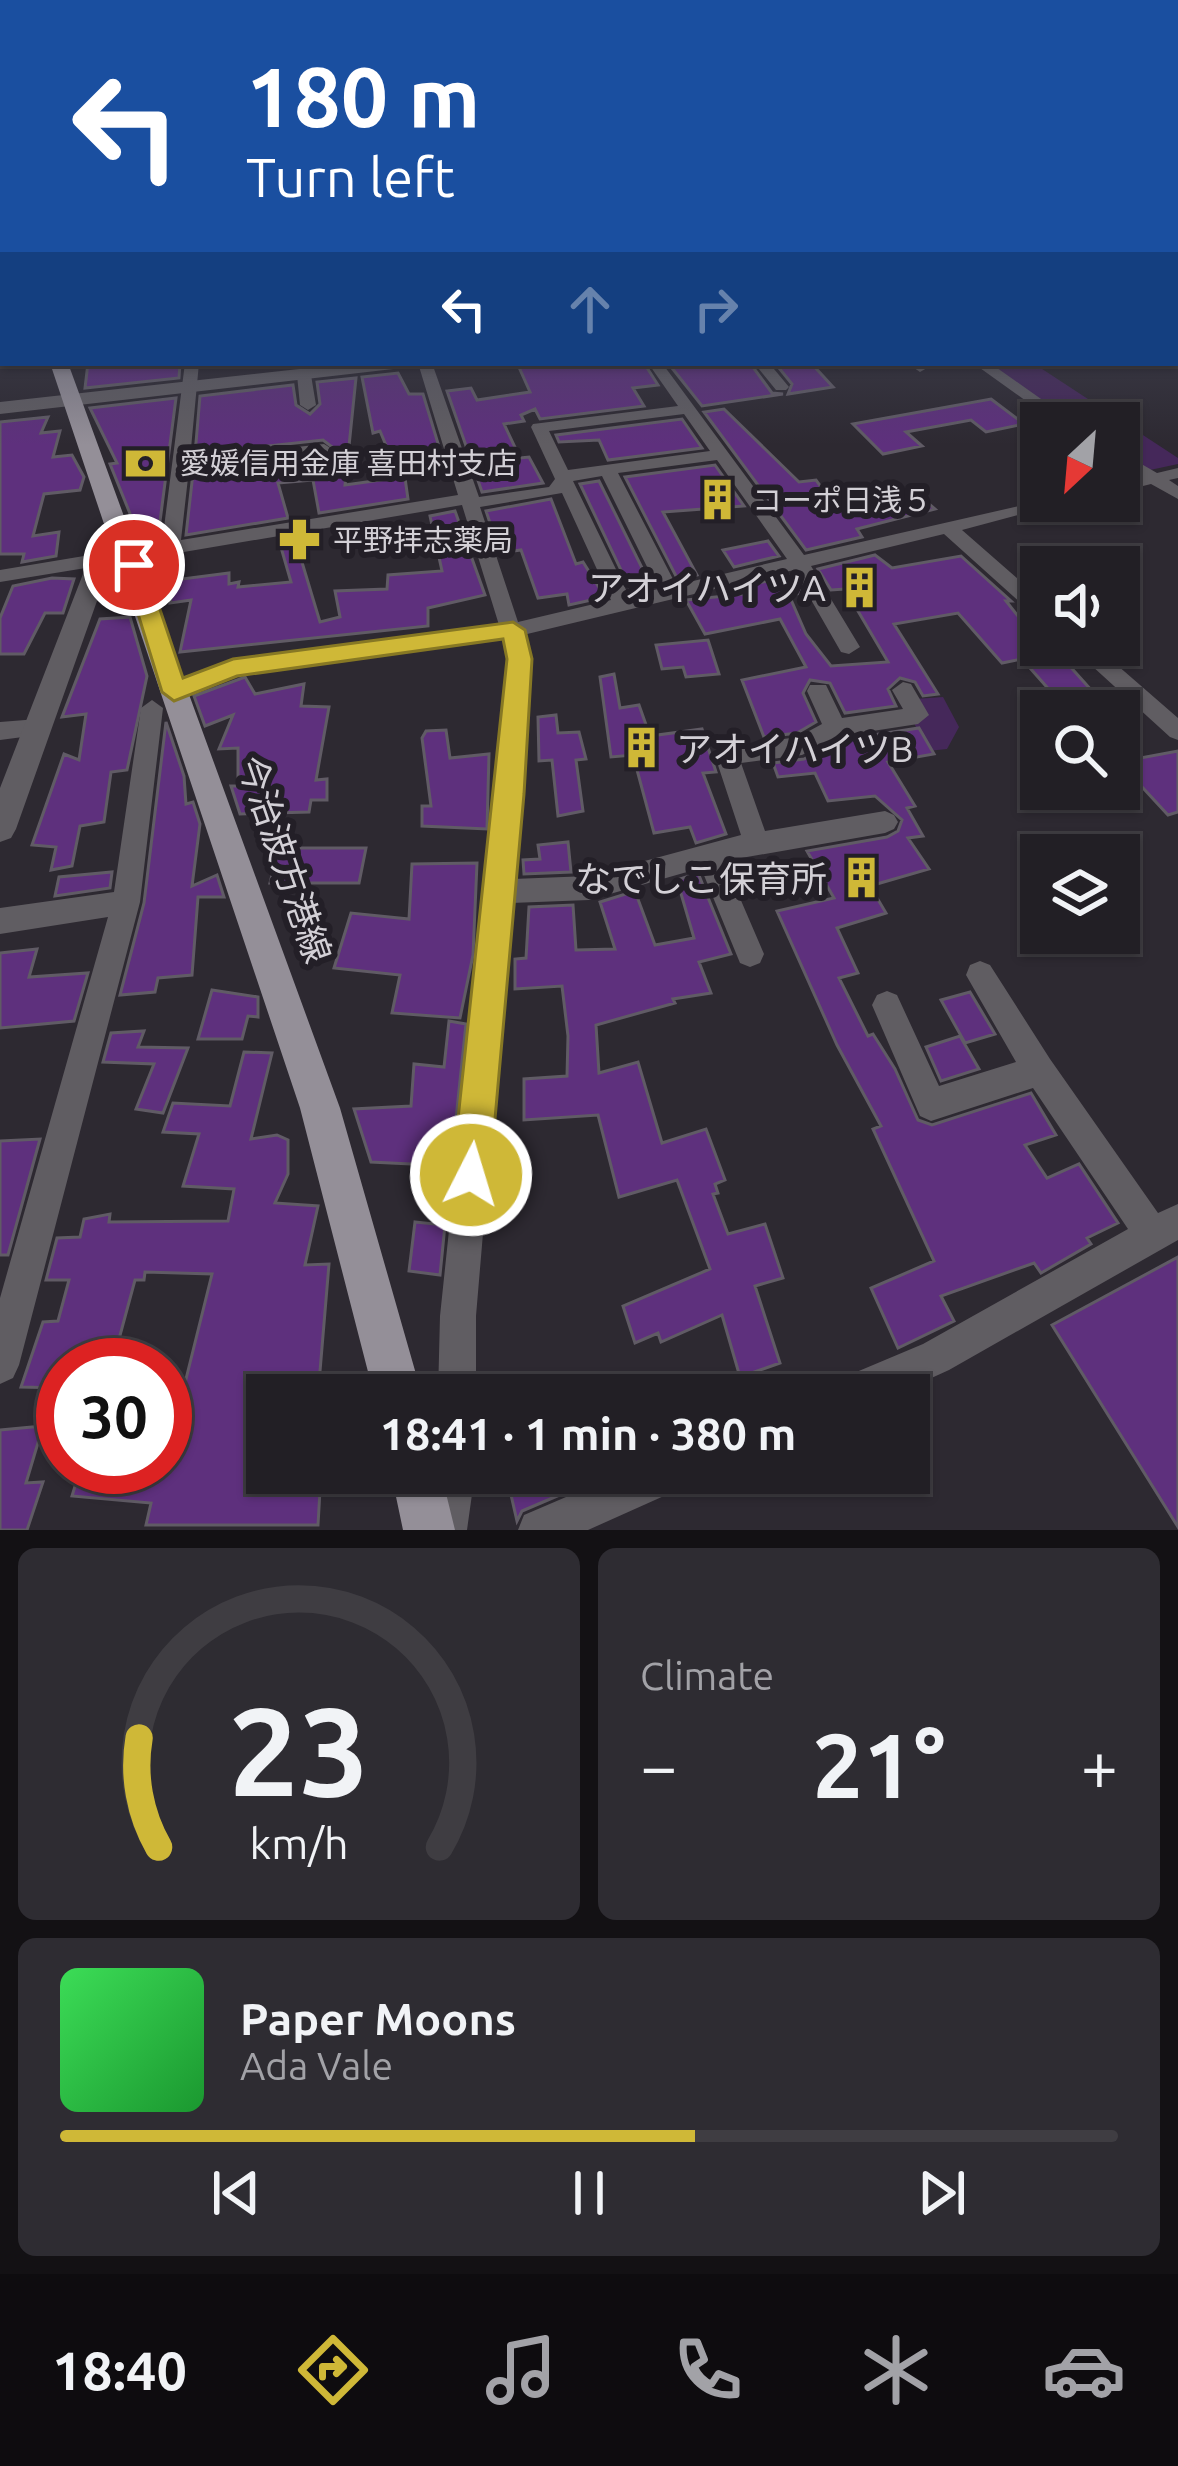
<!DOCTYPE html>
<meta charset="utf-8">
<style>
body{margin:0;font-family:Ubuntu,"Noto Sans JP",sans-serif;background:#2e2c32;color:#f1f3f6;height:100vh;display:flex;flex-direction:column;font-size:45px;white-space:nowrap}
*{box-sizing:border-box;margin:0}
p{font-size:39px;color:#a2a2a7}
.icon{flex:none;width:66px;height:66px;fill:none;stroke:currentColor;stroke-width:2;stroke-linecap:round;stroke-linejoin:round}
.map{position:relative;height:1530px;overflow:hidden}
.details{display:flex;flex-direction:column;gap:18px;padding:18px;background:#131114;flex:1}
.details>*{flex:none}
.banner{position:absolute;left:0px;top:0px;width:1179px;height:366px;box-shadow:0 3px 9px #0004,0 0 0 3px #3f3d42;background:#1a4fa0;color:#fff;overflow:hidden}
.needle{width:78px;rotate:206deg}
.fabs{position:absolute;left:1020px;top:402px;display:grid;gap:24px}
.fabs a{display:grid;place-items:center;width:120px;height:120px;border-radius:0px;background:#221f25;box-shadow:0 3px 9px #0004,0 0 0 3px #3f3d42;font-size:60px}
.speed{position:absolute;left:36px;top:1338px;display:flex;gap:24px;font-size:60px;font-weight:700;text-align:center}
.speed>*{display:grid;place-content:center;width:156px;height:156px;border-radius:50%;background:#221f25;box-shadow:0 3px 9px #0004,0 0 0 3px #3f3d42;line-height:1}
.speed .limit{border:18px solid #d22;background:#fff;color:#111}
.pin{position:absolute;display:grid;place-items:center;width:102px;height:102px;color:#fff;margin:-51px;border:6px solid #fff;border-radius:50%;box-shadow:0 3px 12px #0007}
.me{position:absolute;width:132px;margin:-66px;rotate:5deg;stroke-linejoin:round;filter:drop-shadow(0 0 9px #0008)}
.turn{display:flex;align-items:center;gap:42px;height:252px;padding:0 48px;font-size:54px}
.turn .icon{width:156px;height:156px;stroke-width:2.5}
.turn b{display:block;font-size:84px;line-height:102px}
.lanes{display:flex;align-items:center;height:114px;padding:0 48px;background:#0003;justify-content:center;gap:60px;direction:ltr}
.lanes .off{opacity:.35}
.big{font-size:90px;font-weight:700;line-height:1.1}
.details .tile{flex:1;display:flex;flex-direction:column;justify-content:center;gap:18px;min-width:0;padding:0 42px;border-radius:18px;background:#2e2c32}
.details .dial{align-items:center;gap:0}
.dial svg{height:312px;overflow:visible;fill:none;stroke:#3f3d42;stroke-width:7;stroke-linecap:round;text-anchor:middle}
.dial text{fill:#f1f3f6;stroke:none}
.song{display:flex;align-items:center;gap:36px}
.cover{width:144px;height:144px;border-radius:18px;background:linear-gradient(135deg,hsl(130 70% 55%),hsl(130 70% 35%))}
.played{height:12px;border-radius:6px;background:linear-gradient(90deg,#cfb837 60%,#3f3d42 60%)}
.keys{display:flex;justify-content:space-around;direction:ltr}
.heat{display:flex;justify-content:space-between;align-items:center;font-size:66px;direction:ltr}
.details .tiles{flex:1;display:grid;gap:18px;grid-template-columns:1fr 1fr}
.tile:last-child{grid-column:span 2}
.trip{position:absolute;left:246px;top:1374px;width:684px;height:120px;border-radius:0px;background:#221f25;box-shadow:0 3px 9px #0004,0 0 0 3px #3f3d42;font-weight:700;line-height:120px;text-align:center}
.tabs{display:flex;height:192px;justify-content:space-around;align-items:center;background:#0e0c0f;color:#a2a2a7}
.tabs .icon{width:84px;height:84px}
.tabs .current{color:#cfb837}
.tabs b{font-size:54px;color:#f1f3f6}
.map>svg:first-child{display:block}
.green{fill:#45285a}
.building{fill:#5e307d;stroke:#605b65;stroke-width:3}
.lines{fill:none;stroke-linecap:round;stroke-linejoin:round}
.minor{fill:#605d62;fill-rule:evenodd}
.tertiary{fill:#605d62;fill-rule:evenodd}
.primary{fill:#948f98;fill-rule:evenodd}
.route{fill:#cfb837;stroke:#877824;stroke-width:3}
.labels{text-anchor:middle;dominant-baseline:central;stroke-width:12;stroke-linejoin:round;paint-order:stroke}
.far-poi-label{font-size:30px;fill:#d3d0d6;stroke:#231f27;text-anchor:start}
.poi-label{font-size:36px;fill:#d3d0d6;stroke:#231f27;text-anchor:end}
.street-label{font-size:36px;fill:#d3d0d6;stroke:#231f27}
</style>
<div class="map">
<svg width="1178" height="1530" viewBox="0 0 1178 1530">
<rect width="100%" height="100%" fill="#2d2931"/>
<path class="green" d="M1033 363 1178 458V464L1150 470 1119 452V423H1068L984 366Z
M943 697 959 727 947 749 928 751 910 715 915 699Z"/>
<path class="building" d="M88 363H180L179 378 85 388Z
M644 363 658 385 633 388 644 406 540 419 535 409 521 415 524 421 504 424 520 458 529 457 543 483 482 492 447 391 471 388 477 400 530 392 518 365Z
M668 363H750L772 393 783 394 702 406Z
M775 363H811L833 387 788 394 792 384Z
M398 373 409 394H423L447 473 405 478 408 499 319 513 313 480 278 483 288 518 186 535 193 473 325 458 336 450 323 440 195 454 200 396 293 385 296 405 310 414 320 404 317 382 356 378 345 485 381 480 379 469 395 467 380 431 373 433 362 377Z
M176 398 159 529 137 531 110 464 117 463 90 408Z
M991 399 1024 424 986 432 971 420 906 432 922 446 883 454 853 424Z
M724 409 799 482 816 480 838 510 921 497 935 509 857 529 862 537 806 550 704 412Z
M48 417 41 433 60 431 53 457 72 455 84 477 80 490 44 494 33 536 59 532 56 556 22 562 24 554H0V422Z
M682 419 702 448 608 460 599 440 559 442 556 435Z
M715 465 744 506 663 512 697 575 678 580 625 477Z
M599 481 651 586 631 591 580 484Z
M551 499 576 564 583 562 605 597 569 605 567 594 538 598 521 550 500 553 486 511Z
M455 511 485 595 428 608V626L180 652 191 600 170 603 174 580 229 573V584L239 582 238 587 291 582 280 544 295 539 320 622 340 617 335 591 387 589 388 575 442 571 430 516Z
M768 541 779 556 734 567 723 550Z
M875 555 892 568 961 556 1011 601H1006L1041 645 1066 662 1110 711H1068L1022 659 1002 663 958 613 894 624 938 694 923 696 915 682 900 678 888 689 896 706 845 713 830 683 810 680 803 693 816 722 797 733 764 737 742 680 806 667 780 619 705 634 686 600 745 594 746 586 792 575 802 593 789 595 806 634 831 666 888 662 845 589 831 590 818 569Z
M52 578 74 579 63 613H45L24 654H0V618L13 586Z
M130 617 147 676 127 770 111 772 104 822 80 826 72 866 51 870 56 847 32 845 64 754 79 760 86 714 62 717 100 619Z
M708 640 719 674 686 677 683 667 662 669 656 645Z
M614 674 620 708 639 705 650 736 702 729 716 772 703 773 726 834 696 843 690 827 654 833 633 755 611 757 600 677Z
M245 677 255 694 304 684 301 706 329 707 316 780 327 779V800H311L309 812 240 814 231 786H238V748L219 749 233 715 205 726 194 696Z
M556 715 558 733 579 732 586 759 576 760 583 811 558 816 552 760 539 761 538 717Z
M166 722 184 776 186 804 193 802 200 824 192 886 217 875 224 897H198L192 975 158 978 155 992 120 995 144 903Z
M919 728 934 754 888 762 915 806 907 808 923 836 908 838 929 869 870 886 886 913 837 928 858 973 839 978 868 1036 873 1034 895 1069 918 1120 932 1125 1031 1093 1056 1135 1025 1145 1047 1178 1079 1164 1118 1223 1087 1238 1091 1244 1041 1273 1034 1263 941 1296 954 1321 898 1348 871 1288 934 1261 873 1129 881 1126 837 1045 777 911 834 898 807 851 887 837 898 831 902 820 875 796 828 801 815 773 778 777 773 763 804 759 841 740Z
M446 730 450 758 489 754 487 829 422 826V806H431L422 738 426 731Z
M1178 751V812L1168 815 1119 762Z
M568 842 571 872 524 874 523 860 540 859 538 845Z
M279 848H366L359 883H270Z
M477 863 473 955 460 1018 392 1013 400 975 334 968 351 913 409 919 412 864Z
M112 872 110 888 55 896 59 877Z
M698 873 731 954 699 962 711 993 673 999 675 1003 596 1025 599 1073 638 1062 662 1143 706 1129 725 1180 715 1184 718 1193 713 1194 728 1234 765 1224 783 1278 755 1286 780 1363 740 1377 722 1315 661 1342 658 1333 635 1343 623 1306 710 1269 677 1180 619 1197 598 1115 524 1120V1079L567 1076 568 1036 562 986 515 989V959L526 958 529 907 573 905 576 950 615 949 600 902 635 891 655 945 694 938 677 880Z
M37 949 29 977 88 973 74 1021 0 1028V953Z
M212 990 258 997V1017L248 1016 242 1039H198Z
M970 992 995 1034 965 1043 941 1000Z
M449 1021 466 1024 451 1166 371 1162 354 1109 411 1106 414 1064 444 1067Z
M144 1031 138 1047 188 1048 163 1113 136 1109 154 1064 103 1062 111 1033Z
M960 1036 979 1069 941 1081 926 1047Z
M244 1052 272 1053 251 1139 277 1135 288 1140V1174L275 1203 318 1206 305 1265 329 1264 318 1395H267V1473H321L318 1525H146L151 1503 72 1496 81 1467H165L179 1387H184L212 1274 145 1272 144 1280H135L112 1365H63V1388L21 1387 43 1322 58 1321 69 1280H46L57 1238 80 1237 84 1219 110 1214 109 1222 228 1221 234 1189 183 1186 199 1134 163 1132 173 1103 230 1106Z
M40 1139 8 1255H0V1141Z
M415 1222 445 1225 440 1275 409 1271Z
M1178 1257V1527L1052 1325Z
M43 1426 26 1483 43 1482 27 1530H0V1430Z
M506 1473H611L522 1511 517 1521Z"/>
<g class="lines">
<path class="minor" d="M1176 281 1178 282V290L1176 289Z
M1176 321H1178V329H1176Z
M185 363H199L190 459 324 444 332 449 324 454 189 469 181 540 458 495 418 363H432L479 497 549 487 555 479 531 427 533 424 678 406 648 363H662L804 555 1041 501H1071L962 530 1041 599V617L1034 615 944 534 811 566 860 647 849 654 841 652 794 570 523 635 531 659 513 879 589 876 741 835 715 756 719 749 727 747 798 737 822 724 807 691 810 685H826L842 718 903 709 892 690 903 682 911 684 929 715 918 724 840 736 802 755 741 763 765 831 885 811 894 815 898 822 894 829 885 833 724 861 764 954 760 963 750 967 740 963 701 868 589 900 511 903 476 1316V1395H438L440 1316 509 659 503 638 236 674 174 699 163 691 166 685 233 659 499 625 462 505 172 554 159 614 149 621 139 614 153 557 0 582V570L162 543ZM684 414 710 451 568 470 549 431ZM717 460 787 559 676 585 618 473ZM602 476 658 589 629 596 573 481ZM562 493 611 600 518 622 480 507Z
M754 363H769L789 387 786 390H776Z
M907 363H923L927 368 920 372Z
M973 363H990L1075 423H1057Z
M304 371 311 375 316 405 308 410 300 405 297 375Z
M1119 451 1157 473 1178 468V478L1169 480 1178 486V499L1151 484 1119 492V482L1140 477 1119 463Z
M1069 645H1094L1178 718V740L1170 737Z
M152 700 163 708 140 902 19 1365 13 1378 0 1384V1298L108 917 0 934V908L114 892 141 708Z
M38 719 50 728 46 734 0 740V722Z
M980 961 990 965 1050 1059 1158 1213 1178 1204V1240L949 1370 894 1395H830L835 1381 923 1344 1128 1229 1033 1088 931 1121 920 1116 872 1005 877 995 887 991 897 995 939 1086 1016 1062 966 975 970 965Z
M435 1473H475L467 1530H425Z
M622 1473H690L684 1487 588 1530H518L524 1515Z"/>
<path class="tertiary" d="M1176 231H1178V235H1176Z
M1176 263 1178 264V274L1176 273Z
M353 363H411L402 368 0 414V402Z
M113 518 124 525 16 829 11 838 0 842V788L102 525Z"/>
<path class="primary" d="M50 363H68L340 1108 422 1395H374L300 1108Z
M391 1473H441L455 1530H403Z"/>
</g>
<linearGradient id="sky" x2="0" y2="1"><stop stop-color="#19171b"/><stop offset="0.52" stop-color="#46495a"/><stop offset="1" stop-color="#46495a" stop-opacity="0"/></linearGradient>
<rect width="1178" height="445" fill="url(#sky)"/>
<path class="route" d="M134 558 145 565 183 678 233 659 513 622 525 630 532 659 524 794 490 1175 485 1188 471 1194 457 1188 452 1175 507 659 503 639 237 676 174 701 162 692 123 565Z"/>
<defs>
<symbol id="bank-bare" viewBox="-9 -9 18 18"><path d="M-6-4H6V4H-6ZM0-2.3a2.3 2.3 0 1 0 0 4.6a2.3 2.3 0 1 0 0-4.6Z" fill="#cfb837" stroke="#231f27" stroke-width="2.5" paint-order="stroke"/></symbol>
<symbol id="building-bare" viewBox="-9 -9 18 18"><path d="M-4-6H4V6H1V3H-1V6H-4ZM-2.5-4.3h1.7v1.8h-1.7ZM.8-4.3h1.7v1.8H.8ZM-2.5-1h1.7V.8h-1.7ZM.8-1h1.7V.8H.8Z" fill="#cfb837" stroke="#231f27" stroke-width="2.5" paint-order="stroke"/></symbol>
<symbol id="pharmacy-bare" viewBox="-9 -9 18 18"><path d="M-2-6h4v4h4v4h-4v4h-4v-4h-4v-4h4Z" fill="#cfb837" stroke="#231f27" stroke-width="2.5" paint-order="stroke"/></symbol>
</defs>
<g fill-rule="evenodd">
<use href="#bank-bare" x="116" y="434" width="59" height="59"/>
<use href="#building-bare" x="688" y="470" width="59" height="59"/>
<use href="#pharmacy-bare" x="270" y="510" width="59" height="59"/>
<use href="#building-bare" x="830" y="558" width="59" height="59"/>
<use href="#building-bare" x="612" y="718" width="59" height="59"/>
<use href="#building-bare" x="832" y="848" width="59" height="59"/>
</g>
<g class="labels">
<g class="far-poi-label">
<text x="180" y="463">愛媛信用金庫 喜田村支店</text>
<text x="752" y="500">コーポ日浅５</text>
<text x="333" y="540">平野拝志薬局</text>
</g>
<g class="poi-label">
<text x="826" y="587">アオイハイツA</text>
<text x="676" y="748" text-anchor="start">アオイハイツB</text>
<text x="827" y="878">なでしこ保育所</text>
</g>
<g class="street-label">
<text transform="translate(285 859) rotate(71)">今治波方港線</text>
</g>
</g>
</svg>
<div class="fabs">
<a><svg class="needle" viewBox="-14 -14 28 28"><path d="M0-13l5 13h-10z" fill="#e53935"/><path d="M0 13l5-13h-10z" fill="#a2a2a7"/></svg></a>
<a><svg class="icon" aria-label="sound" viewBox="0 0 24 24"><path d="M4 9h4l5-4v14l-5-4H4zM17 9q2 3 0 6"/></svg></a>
<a><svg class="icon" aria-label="search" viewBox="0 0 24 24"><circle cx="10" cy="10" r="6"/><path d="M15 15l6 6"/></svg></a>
<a><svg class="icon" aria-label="layers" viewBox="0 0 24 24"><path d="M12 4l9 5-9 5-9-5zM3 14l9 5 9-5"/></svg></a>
</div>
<div class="speed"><div class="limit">30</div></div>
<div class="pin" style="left:134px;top:565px;background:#d93025"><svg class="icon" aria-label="arrive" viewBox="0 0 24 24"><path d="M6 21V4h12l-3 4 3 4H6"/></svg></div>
<svg class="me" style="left:471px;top:1175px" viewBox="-20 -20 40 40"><circle r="17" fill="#cfb837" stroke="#fff" stroke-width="3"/><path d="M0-11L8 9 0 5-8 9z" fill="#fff"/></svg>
<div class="trip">18:41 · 1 min · 380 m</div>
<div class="banner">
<div class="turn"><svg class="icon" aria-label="left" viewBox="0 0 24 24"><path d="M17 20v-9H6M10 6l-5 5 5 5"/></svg><div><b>180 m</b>Turn left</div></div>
<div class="lanes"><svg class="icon" aria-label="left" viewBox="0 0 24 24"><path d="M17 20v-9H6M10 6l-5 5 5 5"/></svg><svg class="icon off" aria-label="ahead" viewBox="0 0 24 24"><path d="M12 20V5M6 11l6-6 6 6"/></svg><svg class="icon off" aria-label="right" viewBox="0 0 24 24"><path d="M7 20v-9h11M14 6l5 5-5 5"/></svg></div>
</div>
</div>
<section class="details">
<div class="tiles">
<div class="tile dial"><svg viewBox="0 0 100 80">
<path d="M14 69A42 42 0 1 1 86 69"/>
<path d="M14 69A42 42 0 0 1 9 41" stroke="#cfb837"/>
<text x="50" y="56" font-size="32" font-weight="700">23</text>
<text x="50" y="72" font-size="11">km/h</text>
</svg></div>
<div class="tile"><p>Climate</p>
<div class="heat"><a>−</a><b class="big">21°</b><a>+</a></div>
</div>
<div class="tile">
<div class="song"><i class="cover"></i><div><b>Paper Moons</b><p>Ada Vale</p></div></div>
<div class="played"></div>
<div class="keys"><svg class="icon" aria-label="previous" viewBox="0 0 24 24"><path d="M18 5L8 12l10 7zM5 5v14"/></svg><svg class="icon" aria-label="pause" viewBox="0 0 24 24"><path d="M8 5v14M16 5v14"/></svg><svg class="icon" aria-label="next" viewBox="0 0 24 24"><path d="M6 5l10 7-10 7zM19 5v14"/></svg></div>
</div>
</div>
</section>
<nav class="tabs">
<b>18:40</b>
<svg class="icon current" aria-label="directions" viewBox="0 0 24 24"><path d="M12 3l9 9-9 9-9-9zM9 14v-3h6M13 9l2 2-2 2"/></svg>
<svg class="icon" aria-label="music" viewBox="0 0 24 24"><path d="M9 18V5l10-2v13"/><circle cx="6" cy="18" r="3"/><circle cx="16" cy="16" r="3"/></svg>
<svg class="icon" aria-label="phone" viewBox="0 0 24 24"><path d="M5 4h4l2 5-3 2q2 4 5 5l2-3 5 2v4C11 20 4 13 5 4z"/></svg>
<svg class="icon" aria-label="climate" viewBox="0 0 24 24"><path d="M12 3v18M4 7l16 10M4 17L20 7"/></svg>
<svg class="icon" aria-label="car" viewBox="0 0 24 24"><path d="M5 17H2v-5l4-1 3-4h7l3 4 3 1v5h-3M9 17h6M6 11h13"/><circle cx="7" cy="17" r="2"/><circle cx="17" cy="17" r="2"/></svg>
</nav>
